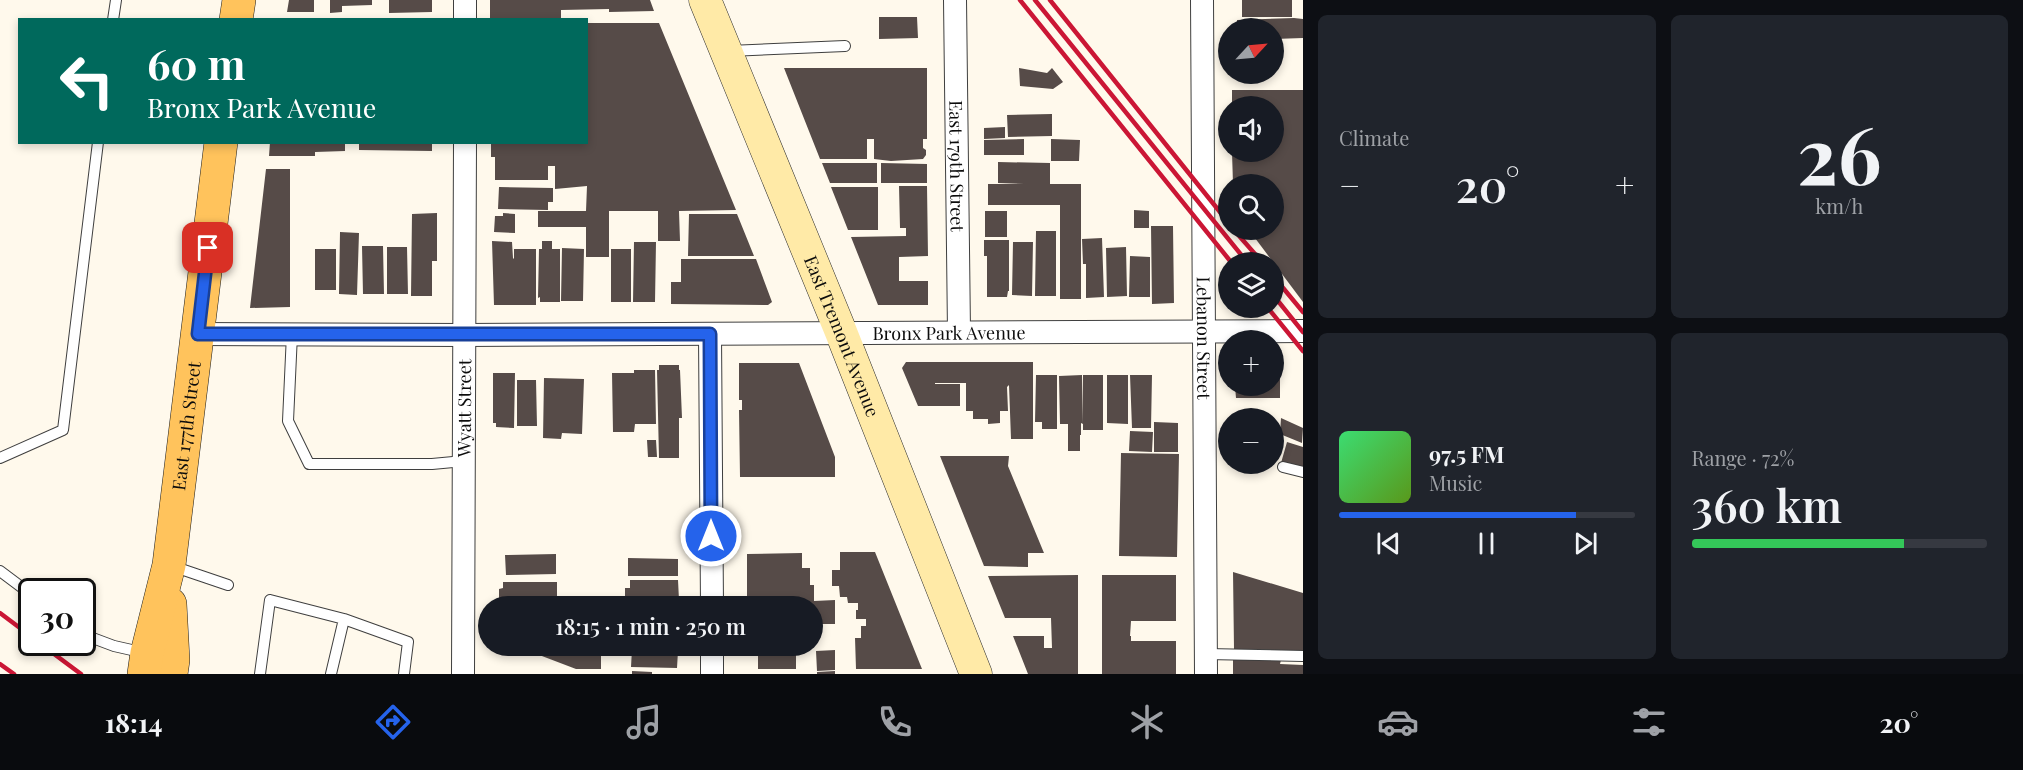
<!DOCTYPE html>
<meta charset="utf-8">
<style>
body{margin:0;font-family:"Playfair Display",serif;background:#20242c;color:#f1f3f6;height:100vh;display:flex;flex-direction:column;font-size:22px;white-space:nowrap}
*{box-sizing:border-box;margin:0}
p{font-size:20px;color:#9ea1a6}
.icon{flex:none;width:33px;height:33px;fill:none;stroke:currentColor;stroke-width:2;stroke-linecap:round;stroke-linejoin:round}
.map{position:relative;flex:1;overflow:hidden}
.drawer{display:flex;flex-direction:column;gap:15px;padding:15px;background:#0d0f14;width:720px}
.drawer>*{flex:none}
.hud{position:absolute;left:18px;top:18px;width:570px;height:126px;border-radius:0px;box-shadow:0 3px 9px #0003;background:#00695c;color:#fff;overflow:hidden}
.needle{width:39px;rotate:64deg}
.buttons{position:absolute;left:1218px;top:18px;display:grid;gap:12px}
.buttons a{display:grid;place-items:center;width:66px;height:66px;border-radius:50%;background:#171b24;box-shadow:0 3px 9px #0003;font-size:30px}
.speed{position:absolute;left:18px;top:578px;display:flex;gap:12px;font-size:30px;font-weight:700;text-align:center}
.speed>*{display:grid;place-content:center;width:78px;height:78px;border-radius:50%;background:#171b24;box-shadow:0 3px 9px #0003;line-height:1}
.speed .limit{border:3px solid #111;border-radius:9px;background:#fff;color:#111}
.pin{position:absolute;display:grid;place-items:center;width:51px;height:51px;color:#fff;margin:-26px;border-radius:12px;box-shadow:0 3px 9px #0006}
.me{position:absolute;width:66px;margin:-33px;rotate:0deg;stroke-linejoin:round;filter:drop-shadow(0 0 4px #0008)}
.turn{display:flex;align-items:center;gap:21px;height:126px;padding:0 30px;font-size:27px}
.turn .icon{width:78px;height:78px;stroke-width:2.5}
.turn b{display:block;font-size:42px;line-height:51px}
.big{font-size:45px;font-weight:600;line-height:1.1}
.drawer .card{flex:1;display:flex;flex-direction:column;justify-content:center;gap:9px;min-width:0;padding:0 21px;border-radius:9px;background:#20242c}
.drawer .dial{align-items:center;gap:0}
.dial b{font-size:78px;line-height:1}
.song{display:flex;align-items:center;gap:18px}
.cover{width:72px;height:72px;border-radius:9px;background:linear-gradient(135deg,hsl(140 70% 55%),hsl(90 70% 35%))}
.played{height:6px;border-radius:3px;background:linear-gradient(90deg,#2563eb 80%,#363941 80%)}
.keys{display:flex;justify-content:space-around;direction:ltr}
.heat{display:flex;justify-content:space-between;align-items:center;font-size:33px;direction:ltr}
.charge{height:9px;border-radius:4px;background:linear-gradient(90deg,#34c759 72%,#363941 0)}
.drawer .tiles{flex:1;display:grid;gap:15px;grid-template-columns:repeat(2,1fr)}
.trip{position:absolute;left:478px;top:596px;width:345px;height:60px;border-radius:30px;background:#171b24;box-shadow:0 3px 9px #0003;font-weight:600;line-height:60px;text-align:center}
.dock{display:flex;height:96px;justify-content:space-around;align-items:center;background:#090b0e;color:#9ea1a6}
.dock .icon{width:42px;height:42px}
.dock .on{color:#2563eb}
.dock b{font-size:27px;color:#f1f3f6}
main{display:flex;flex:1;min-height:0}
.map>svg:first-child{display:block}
.building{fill:#564b48}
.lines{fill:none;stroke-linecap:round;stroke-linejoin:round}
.service-casing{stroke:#3f3f3f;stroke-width:12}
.minor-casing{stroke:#3f3f3f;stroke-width:24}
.secondary-casing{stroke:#2e2e2e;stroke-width:33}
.primary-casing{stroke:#1d1d1d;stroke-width:34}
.service{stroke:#fff;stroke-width:10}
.minor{stroke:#fff;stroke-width:22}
.secondary{stroke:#ffeaa7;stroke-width:32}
.primary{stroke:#ffc35c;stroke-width:33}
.rail{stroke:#cb1635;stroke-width:4.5}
.route-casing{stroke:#184099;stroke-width:15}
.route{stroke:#2563eb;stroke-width:10}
.labels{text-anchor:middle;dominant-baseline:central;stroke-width:6;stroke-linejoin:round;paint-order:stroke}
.street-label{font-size:18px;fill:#0c0c0c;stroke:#fff}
</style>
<main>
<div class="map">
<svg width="1303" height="674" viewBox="0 0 1303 674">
<rect width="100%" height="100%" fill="#fff9ec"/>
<path class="building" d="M289 0H314V12H287Z
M330 0H372V5L342 6V12L330 13Z
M389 0H432V12L389 13Z
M490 0H650L654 11 609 12V9L561 10V20H490Z
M1242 0H1292V17H1242Z
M879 17H917L918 38 879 39Z
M1294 18 1303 19V38L1274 39V28H1237V20Z
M586 23H659L736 210 679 211 680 241H658V211H609V257H586V227H538V211H586L587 186 555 189V166H548V180H495V157H491V142H586Z
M784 68H927V139H923V148L926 150V155L923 159 891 161 874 159V139H867V159H820Z
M1019 68 1047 73 1052 68 1063 82 1053 89 1020 86Z
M1232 90H1303V302L1249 230H1274V184H1233L1232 152H1274V106H1232Z
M1052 114V136L1008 137 1007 115Z
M1005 127V138L984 139V128Z
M1024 139V155H984V140Z
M1051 139 1080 140 1079 161H1051Z
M270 142H345V151L315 152V156H269Z
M359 142H432V151L359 150Z
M998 162 1050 163V184H1081V299H1060V205H988V184H1024L998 183Z
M822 163H877V183H830Z
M881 163 927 164V183H881Z
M266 169H290V307L250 308Z
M899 186H927L928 256 899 257V281H928V305H878L851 237 906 236V228H900Z
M499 187 553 188V202H548V210L498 209Z
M831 187H878V230H848Z
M1134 210 1149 211V228H1134Z
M985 211H1007V237H985Z
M437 213V261H432V296H411L412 214Z
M503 213 515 214V233L494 232 495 216H503Z
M689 214H737L754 256H688Z
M1151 226H1173L1174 303 1152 304Z
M1036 231H1056V296H1035Z
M340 232 359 233 357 295 339 294Z
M1102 238 1104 297 1086 298V264H1083L1082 239Z
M984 240H1009V291H1008L1007 297H987V256H984Z
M492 241 512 242 513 258 514 259V249H536V305H494Z
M542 241H552V249H560V302H540V297L538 298 539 249H542Z
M634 242H656L655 302H633Z
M1013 242H1033L1032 296 1012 295Z
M362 246H383L384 294H363Z
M387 247H407L408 294H387Z
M1126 247 1127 296 1107 297 1106 248Z
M562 248 584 249 583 301H561Z
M315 249H336V290H315Z
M611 249H631V302H611Z
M1130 256 1150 257V297H1129Z
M681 259H756L772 302 768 305 671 304V282H681Z
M1274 358H1280V398H1236L1235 386H1274Z
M906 362H1033V439H1011L1009 385 1007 387 1008 411H1000V423L988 424V419H973V411H966V383H935V384H960V406H918L902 368Z
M739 363H799L835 457V477H740L739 410H742V400H739Z
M659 365H679V370H680L682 418H679V458H659L657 370H659Z
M634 370H655L656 424H635L634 432H613L612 373H634Z
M493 373H515L514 428 496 427V423H493Z
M1036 375H1057V429H1042V422H1035Z
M1082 375 1083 424 1081 423V435H1080V451H1068V424H1060L1059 376Z
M1083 375H1103V430H1083Z
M1107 375H1128V424L1107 423Z
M1130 375H1152L1151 428H1132Z
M544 378 584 379 582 434 562 433 561 439 543 438Z
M517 380H536L537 426H517Z
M1281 418 1303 428 1302 443 1280 434Z
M1154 422 1178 423V452H1154Z
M1130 431 1153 432 1152 452 1129 451Z
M647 440H656L657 457H648Z
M1287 442 1303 447V470L1281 463Z
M1121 453 1179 454 1177 557 1119 556Z
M940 456H1009L1008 466 1044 553H1028V567L984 566Z
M840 552H875L922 669H856L855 638H861V626H866V619H856V610H858V603H848L847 597H840L839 586H832V570H840Z
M802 553V568H810V585H814V601L835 600V624H813V606H759V601H747V554Z
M556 554V574L506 575 505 555Z
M628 558 678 559V576H628Z
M1233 572 1303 593V651L1234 649Z
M1078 575V674H1028L1013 636H1044V648H1052L1051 618H1005L988 576Z
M1102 575H1176V621H1131L1130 636H1131V641H1176V674H1102Z
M630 580H678L679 600H625V588H630Z
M503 582H557V601H544V606H499V589L503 588Z
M513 645H588V652H601V669H576Z
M601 645H620V647H601Z
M629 645H682V647L629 648Z
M753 645H796V647H753Z
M632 649 678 651 677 668 631 667Z
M758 650H796V669H758Z
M835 650V670L817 671 816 651Z
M1233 659 1281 660 1280 664 1303 665V674H1233Z
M632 671 652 672V674H632Z
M835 671V674H817V672Z"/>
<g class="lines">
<defs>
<path id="service" d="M113 20 116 0
M729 51 845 46
M292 334 288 421 309 464H432L464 461
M0 458 63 430 98 142
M1283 467 1303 472
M172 566 228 585
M0 571 32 595
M82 634 114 646 145 653
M1206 654 1303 656
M260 674 270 600 344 619 408 642 404 674
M331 674 344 619"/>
<g id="minor">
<path id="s1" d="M955 0 959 332"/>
<path id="s2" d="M1202 0 1206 674"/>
<path d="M465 20V0"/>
<path id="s3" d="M197 334 464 335 1303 331"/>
<path d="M710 335 712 606"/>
<path d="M712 645V674"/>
<path id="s4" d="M463 674 465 142"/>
</g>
<g id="secondary">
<path id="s5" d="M705 0 841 332 976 674"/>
</g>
<g id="primary">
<path d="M236 20 239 0"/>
<path d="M170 604 173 660 171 674"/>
<path id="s6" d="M144 674 147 653 169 565 221 142"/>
</g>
</defs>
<use href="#service" class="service-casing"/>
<use href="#minor" class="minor-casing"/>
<use href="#secondary" class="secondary-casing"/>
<use href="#primary" class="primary-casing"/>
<use href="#service" class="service"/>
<use href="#minor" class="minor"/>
<use href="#secondary" class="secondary"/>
<use href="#primary" class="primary"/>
<path class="rail" d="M1020 0 1231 262
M1035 0 1247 262
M1050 0 1228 222
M1234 230 1262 262
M1274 277 1303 312
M1274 296 1303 332
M1268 308 1303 351
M0 613 32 637
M38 642 81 674
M0 664 14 674"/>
</g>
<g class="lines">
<defs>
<path id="route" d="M208 248 198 334H710L711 536"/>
</defs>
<use href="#route" class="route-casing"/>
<use href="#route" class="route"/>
</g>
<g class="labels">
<g class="street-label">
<text stroke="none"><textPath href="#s1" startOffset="166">East 179th Street</textPath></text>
<text stroke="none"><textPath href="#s3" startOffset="752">Bronx Park Avenue</textPath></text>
<text stroke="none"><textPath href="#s5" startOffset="363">East Tremont Avenue</textPath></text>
<text stroke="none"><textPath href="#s2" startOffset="338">Lebanon Street</textPath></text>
<text stroke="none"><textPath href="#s4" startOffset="266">Wyatt Street</textPath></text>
<text stroke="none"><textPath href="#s6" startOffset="252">East 177th Street</textPath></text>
</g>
</g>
</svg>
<div class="buttons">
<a><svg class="needle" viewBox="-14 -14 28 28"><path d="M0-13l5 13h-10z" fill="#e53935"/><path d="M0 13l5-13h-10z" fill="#9ea1a6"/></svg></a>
<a><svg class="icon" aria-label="sound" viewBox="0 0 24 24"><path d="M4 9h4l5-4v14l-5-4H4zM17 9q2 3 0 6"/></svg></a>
<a><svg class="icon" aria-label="search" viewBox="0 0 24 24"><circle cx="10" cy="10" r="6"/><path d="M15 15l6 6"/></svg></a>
<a><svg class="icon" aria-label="layers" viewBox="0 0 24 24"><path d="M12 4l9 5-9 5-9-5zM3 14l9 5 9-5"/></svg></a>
<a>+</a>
<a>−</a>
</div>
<div class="speed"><div class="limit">30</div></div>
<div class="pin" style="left:208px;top:248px;background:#d93025"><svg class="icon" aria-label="arrive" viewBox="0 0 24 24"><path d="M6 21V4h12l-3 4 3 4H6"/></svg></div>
<svg class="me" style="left:711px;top:536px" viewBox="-20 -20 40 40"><circle r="17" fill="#2563eb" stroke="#fff" stroke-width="3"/><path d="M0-11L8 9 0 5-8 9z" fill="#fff"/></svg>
<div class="trip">18:15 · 1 min · 250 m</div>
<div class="hud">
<div class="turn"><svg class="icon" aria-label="left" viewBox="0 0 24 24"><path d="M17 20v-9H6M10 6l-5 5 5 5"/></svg><div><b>60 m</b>Bronx Park Avenue</div></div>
</div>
</div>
<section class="drawer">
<div class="tiles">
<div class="card"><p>Climate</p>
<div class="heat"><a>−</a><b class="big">20°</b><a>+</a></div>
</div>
<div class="card dial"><b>26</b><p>km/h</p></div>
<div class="card">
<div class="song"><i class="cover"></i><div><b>97.5 FM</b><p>Music</p></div></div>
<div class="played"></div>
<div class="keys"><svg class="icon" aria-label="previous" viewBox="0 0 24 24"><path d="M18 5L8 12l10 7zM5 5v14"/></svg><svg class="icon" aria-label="pause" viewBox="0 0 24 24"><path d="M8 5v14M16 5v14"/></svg><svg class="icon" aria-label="next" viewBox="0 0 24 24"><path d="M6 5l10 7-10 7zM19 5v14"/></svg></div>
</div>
<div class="card"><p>Range · 72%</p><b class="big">360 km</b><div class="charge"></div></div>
</div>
</section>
</main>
<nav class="dock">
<b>18:14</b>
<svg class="icon on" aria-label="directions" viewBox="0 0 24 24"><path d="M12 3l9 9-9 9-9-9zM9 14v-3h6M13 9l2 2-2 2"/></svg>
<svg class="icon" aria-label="music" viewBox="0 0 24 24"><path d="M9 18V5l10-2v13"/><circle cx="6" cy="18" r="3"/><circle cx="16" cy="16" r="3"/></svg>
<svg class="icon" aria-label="phone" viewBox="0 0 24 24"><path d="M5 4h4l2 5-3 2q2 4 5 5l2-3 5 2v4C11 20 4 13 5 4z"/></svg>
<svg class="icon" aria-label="climate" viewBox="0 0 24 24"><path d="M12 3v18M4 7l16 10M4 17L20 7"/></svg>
<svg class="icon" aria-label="car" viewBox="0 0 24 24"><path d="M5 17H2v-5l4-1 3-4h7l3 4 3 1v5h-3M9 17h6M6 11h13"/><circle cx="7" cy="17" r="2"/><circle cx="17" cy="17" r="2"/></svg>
<svg class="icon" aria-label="filters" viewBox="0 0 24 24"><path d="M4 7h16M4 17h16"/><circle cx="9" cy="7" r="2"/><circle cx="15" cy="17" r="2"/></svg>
<b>20°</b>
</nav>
